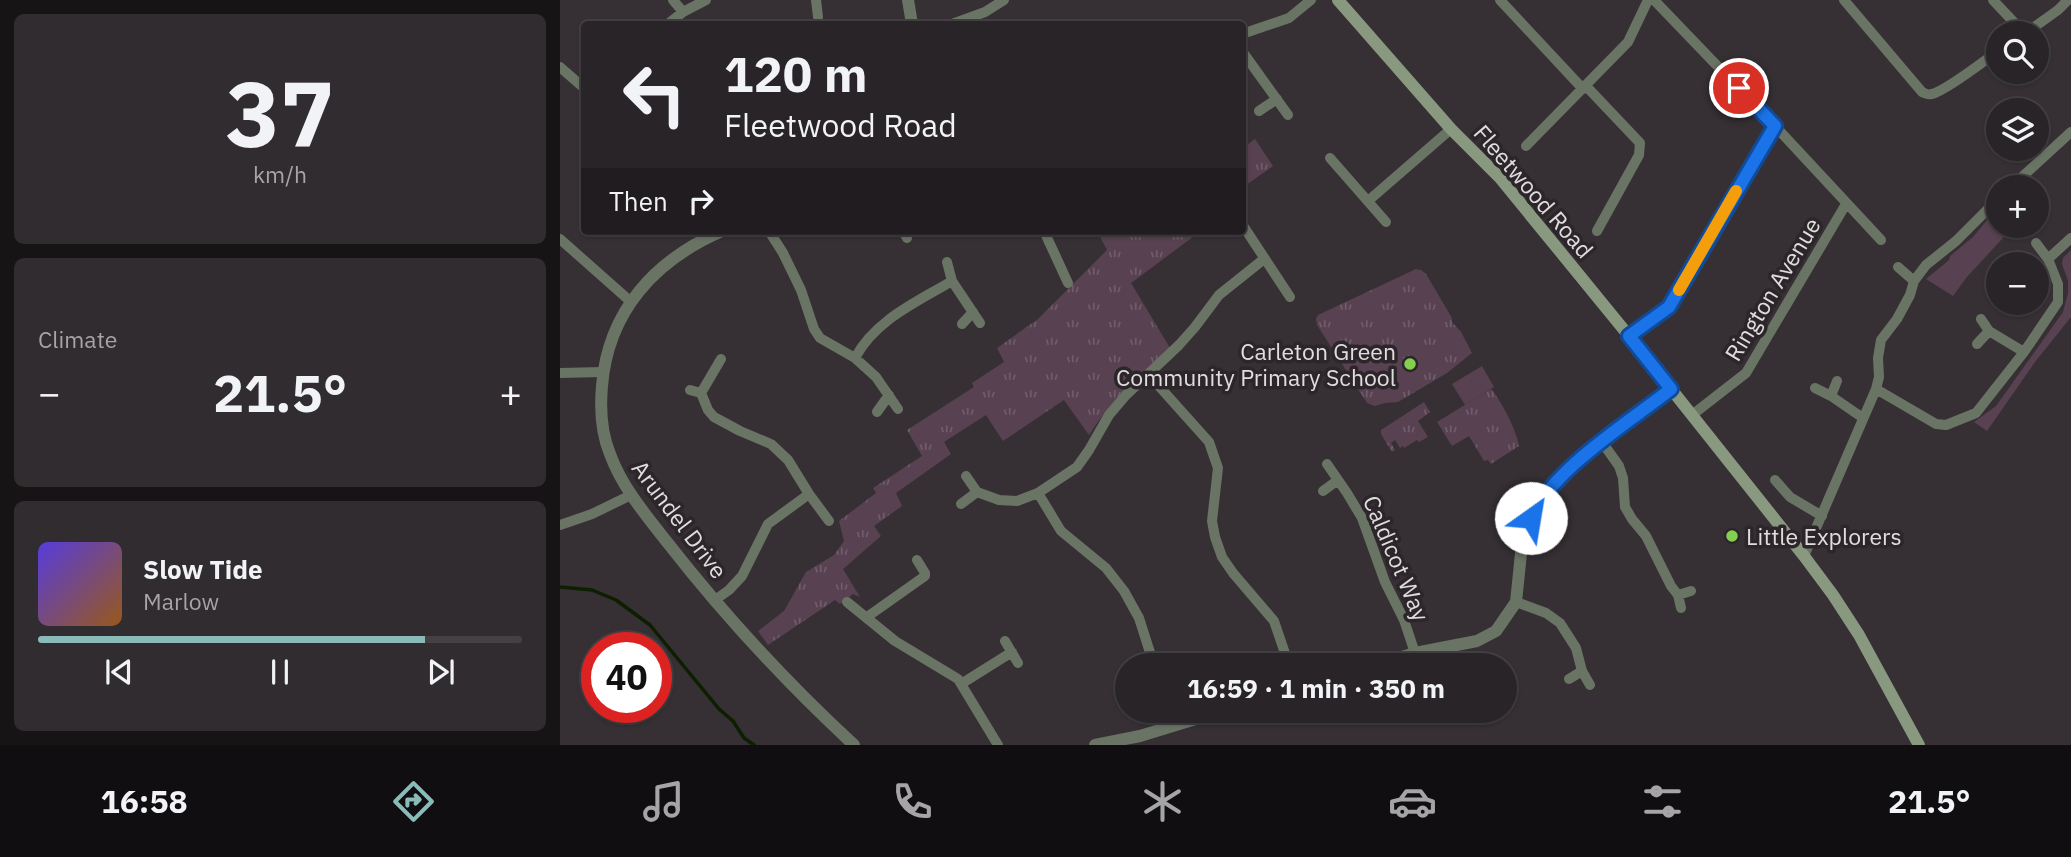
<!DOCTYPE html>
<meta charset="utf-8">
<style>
body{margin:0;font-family:"IBM Plex Sans",sans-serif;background:#302c2f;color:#f1f3f6;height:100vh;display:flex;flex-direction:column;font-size:26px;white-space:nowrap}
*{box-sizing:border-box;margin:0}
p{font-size:23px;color:#a5a4a7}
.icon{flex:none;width:38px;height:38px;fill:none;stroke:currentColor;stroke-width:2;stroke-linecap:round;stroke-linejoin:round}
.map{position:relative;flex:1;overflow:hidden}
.drawer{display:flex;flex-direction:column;gap:14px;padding:14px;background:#161415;width:560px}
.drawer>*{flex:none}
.hud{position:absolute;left:21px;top:21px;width:665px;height:214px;border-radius:7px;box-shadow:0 2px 5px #0004,0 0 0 2px #444144;background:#282427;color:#f1f3f6;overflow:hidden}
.buttons{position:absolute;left:1426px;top:21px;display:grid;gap:14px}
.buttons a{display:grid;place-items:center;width:63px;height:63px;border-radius:50%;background:#282427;box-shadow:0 2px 5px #0004,0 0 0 2px #444144;font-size:35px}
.speed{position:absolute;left:21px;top:632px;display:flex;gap:14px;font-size:35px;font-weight:700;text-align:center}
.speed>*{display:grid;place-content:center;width:91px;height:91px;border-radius:50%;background:#282427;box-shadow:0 2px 5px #0004,0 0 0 2px #444144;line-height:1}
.speed .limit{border:10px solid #d22;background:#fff;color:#111}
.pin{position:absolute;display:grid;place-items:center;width:60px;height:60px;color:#fff;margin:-30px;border:4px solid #fff;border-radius:50%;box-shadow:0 2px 7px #0007}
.me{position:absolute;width:77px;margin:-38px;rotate:32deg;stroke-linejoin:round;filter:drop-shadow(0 0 5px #0008)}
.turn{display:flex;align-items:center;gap:24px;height:147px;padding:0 28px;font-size:32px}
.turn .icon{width:91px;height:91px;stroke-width:2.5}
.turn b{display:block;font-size:49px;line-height:60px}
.then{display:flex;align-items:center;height:66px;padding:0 28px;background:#0003;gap:14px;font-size:26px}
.big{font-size:52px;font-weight:700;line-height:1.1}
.drawer .card{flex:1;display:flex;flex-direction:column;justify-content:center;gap:10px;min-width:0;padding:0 24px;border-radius:10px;background:#302c2f}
.drawer .dial{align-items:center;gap:0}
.dial b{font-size:91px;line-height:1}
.song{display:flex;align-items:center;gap:21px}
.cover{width:84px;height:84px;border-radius:10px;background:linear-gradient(135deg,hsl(250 70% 55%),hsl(30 70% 35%))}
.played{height:7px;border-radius:4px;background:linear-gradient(90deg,#8bbbb9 80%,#444144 80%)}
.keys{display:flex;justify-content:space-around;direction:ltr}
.heat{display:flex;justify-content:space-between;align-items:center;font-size:38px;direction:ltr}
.trip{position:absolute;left:555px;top:653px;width:402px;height:70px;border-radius:35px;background:#282427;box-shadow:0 2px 5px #0004,0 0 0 2px #444144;font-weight:700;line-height:70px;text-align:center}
.menu{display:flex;height:112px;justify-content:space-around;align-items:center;background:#100e10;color:#a5a4a7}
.menu .icon{width:49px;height:49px}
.menu .current{color:#8bbbb9}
.menu b{font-size:32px;color:#f1f3f6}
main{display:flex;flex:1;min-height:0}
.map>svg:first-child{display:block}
.green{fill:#584151}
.park{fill:url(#park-tufts)}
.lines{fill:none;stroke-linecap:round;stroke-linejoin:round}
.stream{stroke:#0c1f01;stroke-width:3.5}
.minor{stroke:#6a7465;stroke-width:10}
.tertiary{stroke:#6a7465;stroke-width:12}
.secondary{stroke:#899980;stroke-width:12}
.route-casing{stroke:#114b97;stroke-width:18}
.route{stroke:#1a73e8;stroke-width:12}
.slow{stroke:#f59e0b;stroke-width:12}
.poi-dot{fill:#83d04e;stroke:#2c262a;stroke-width:2.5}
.labels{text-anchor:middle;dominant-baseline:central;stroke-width:7;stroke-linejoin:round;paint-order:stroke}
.street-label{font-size:23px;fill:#e0dddf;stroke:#2c262a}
.poi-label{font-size:23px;fill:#e0dddf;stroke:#2c262a;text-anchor:end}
</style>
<main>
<section class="drawer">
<div class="card dial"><b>37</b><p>km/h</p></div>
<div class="card"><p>Climate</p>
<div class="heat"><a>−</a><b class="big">21.5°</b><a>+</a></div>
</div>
<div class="card">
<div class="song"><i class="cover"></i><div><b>Slow Tide</b><p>Marlow</p></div></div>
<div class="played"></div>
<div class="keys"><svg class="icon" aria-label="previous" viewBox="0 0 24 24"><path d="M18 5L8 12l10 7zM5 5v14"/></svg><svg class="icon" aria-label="pause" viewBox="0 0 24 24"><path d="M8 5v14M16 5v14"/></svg><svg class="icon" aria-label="next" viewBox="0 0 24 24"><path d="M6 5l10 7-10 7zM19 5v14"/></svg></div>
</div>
</section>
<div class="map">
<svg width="1511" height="745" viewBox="0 0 1511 745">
<defs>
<pattern id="park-tufts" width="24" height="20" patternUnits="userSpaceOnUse" patternTransform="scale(1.75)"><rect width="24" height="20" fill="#584151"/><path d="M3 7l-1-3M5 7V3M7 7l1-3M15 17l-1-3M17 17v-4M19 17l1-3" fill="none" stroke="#705c6a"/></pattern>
</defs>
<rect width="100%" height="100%" fill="#363034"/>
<path class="green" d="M1438 207V226H1454L1407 277 1393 296 1366 279 1389 260 1390 256 1413 237Z
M1511 250V317L1475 362 1427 431 1414 422 1436 406 1503 312 1508 293V281L1502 264 1503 258Z
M922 366 934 387 905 405 892 384Z"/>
<path class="park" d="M695 139 713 166 683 187V148Z
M537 231H641L571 283 610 348C579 375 551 401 529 435L504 400 443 441 426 415 384 442 391 454 336 493 342 506 314 526 321 536 283 569 300 597 293 594 280 604 275 600 208 645 198 631 224 611 246 572 274 555 284 541 279 521 316 493 313 488 362 456 347 430 414 387 412 383 444 362 437 348 478 319 547 250Z
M856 269 861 270 866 274 892 318V322L901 332 912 353 887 373 838 402 825 403 815 406 807 403 757 325 756 319 758 315Z
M931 389C942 402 956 429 959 446L931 464 928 460 924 461 909 436 892 446 877 422Z
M864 402 870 412 858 421 868 437 859 442 857 440 844 448 843 446 840 448 835 440 831 443 835 450 832 452 821 434V430Z"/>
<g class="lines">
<path class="stream" d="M0 587 32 590 56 600 90 625 159 709 173 721 184 738 194 745"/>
<path class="minor" d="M113 0 123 12
M256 0 258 17
M940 0 1023 89
M1094 0 1215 126 1321 240
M1284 0 1362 92C1367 94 1366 95 1372 94 1387 90 1424 61 1438 51
M1433 0 1464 33
M108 24 123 12 146 0
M392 24 425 12 444 0
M1466 33 1498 10 1508 0
M682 34 729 18 751 0
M682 51 728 115
M0 67 24 88
M1026 86 1080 143 1079 155 1037 231
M699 111 717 99
M966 146 1068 42 1088 0
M770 158 826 222
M1451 187 1511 132
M808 201 891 129
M682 224 730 297
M209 231 223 253 241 290 254 329 260 338 295 358 316 377 338 409
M343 231 347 238
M484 231 508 283
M0 239 70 301
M1488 259 1511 238
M387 262 392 281 420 323
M1338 267 1354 281
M1421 319 1429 331 1464 352
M402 324 413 312
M1069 336 1109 307 1215 126
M1417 344 1429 331
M295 358C315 320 357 302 392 281
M161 359 141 393 148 410 154 417 180 431 211 444 228 460 249 494 269 521
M0 373 43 372
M589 375 649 442 658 468 652 521 655 537 662 557 673 573 714 621 729 665
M1255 388 1271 396 1303 418
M1316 389 1376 424 1386 425 1416 413 1464 352 1498 302V284L1488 259 1476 243
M130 390 141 393
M1271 396 1277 381
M317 412 329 395
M1132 415 1186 373 1286 204
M1042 442 1059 466 1063 478 1065 507 1072 519 1086 536 1111 586 1118 595 1131 591
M767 464 787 493 802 518 825 582 844 620 855 653
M406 476 417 492 439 500 457 501 478 493 517 467 529 450 549 415 566 395 619 345 635 327 659 295 704 259
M1215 480 1230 497 1262 516
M763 491 778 480
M478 493 501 531 546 568 564 591 579 618 594 665
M401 504 417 492
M0 525 32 514 71 495
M1244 556 1316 389 1319 377 1318 358 1321 340 1337 319 1350 295 1354 281 1366 265 1396 241 1438 199
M1118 595 1121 608
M155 600 169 590 182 576 208 524 249 494
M287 602 335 641 398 679 438 745
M956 602 986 613 1000 623 1016 648 1022 671 1030 685
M307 617 365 576V573L357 560
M445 641 458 663
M1009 679 1022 671
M401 684 452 652
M609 710 614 726"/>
<path class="tertiary" d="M348 0 352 24
M162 231C95 260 48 311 42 386 40 408 41 432 50 454 62 487 85 514 107 542 164 615 227 683 294 745
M815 665 855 653 917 641 936 631 956 602 963 534 975 508 987 490 1042 442 1111 389
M535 745 580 736 665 710"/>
<path class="secondary" d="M778 0 891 129 940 178 1069 336 1244 556 1273 595 1299 635 1359 745"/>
</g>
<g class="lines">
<defs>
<path id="route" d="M971 518C994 468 1068 423 1111 389L1069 336 1109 307 1215 126 1179 88"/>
</defs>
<use href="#route" class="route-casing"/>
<use href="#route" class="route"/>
<path class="slow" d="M1119 290 1176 191"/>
</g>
<g class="poi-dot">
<circle cx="850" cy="364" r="7"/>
<circle cx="1172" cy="536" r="7"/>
</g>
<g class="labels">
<g class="street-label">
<text transform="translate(974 191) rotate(49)">Fleetwood Road</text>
<text transform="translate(1212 289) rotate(-59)">Rington Avenue</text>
<text transform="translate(120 519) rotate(53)">Arundel Drive</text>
<text transform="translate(837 558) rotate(67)">Caldicot Way</text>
</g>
<g class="poi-label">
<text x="836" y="351">Carleton Green<tspan x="836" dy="26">Community Primary School</tspan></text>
<text x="1186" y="536" text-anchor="start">Little Explorers</text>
</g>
</g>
</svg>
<div class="buttons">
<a><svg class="icon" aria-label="search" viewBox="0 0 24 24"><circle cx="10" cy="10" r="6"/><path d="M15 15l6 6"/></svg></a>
<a><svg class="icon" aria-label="layers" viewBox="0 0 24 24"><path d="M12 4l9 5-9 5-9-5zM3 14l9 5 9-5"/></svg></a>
<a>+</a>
<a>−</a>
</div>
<div class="speed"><div class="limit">40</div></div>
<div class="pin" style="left:1179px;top:88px;background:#d93025"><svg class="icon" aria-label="arrive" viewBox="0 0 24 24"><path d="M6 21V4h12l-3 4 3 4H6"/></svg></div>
<svg class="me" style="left:971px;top:518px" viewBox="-20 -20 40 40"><circle r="19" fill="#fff"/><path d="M0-13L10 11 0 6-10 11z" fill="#1a73e8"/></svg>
<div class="trip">16:59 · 1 min · 350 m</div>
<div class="hud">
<div class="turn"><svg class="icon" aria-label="left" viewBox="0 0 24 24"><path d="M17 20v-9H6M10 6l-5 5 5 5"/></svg><div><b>120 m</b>Fleetwood Road</div></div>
<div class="then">Then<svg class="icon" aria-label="right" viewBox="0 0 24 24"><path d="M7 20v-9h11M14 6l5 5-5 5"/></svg></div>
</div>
</div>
</main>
<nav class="menu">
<b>16:58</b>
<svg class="icon current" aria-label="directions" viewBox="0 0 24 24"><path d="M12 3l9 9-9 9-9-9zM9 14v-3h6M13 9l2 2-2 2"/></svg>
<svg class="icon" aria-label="music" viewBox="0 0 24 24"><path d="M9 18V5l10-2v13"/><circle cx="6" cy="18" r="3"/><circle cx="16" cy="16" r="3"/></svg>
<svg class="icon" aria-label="phone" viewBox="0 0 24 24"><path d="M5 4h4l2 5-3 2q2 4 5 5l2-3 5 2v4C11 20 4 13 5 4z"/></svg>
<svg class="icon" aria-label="climate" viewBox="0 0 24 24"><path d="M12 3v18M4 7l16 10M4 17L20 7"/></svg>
<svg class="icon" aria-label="car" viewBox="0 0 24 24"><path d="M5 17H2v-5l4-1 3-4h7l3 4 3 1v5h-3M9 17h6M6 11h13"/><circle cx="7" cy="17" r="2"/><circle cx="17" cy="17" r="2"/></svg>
<svg class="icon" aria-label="filters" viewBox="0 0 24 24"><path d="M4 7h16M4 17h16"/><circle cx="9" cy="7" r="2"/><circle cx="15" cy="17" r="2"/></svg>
<b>21.5°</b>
</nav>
